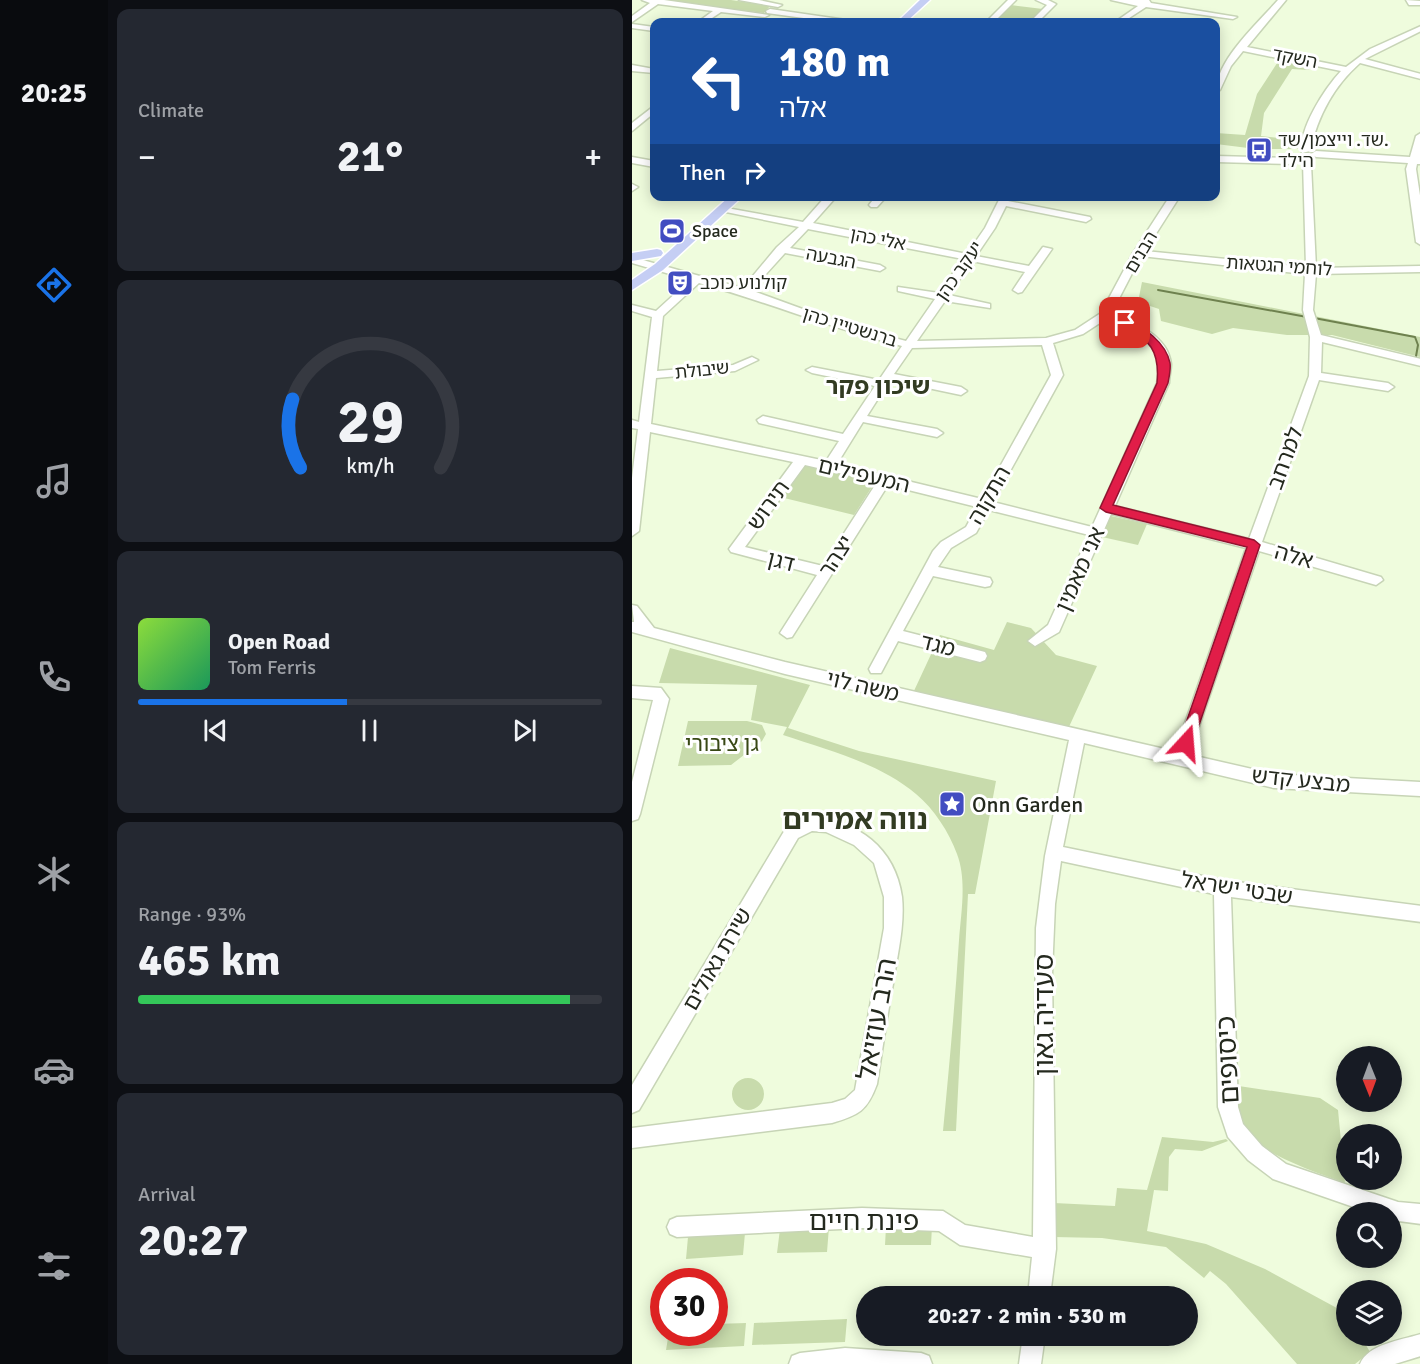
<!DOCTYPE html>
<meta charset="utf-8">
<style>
body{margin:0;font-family:Signika,"Noto Sans Hebrew",sans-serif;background:#242831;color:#f1f3f6;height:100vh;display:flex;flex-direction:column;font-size:22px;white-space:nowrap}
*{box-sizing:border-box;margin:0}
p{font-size:20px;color:#9ea1a6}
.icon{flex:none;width:33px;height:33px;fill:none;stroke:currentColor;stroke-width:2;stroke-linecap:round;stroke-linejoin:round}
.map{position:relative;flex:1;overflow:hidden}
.side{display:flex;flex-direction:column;gap:9px;padding:9px;background:#0d0f14;width:524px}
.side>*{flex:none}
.guide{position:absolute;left:18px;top:18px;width:570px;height:183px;border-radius:12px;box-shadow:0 3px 15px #0003;background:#1a4fa0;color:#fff;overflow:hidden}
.needle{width:39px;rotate:179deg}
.buttons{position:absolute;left:704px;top:1046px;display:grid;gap:12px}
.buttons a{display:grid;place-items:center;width:66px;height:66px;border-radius:50%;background:#171b24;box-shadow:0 3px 15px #0003;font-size:30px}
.speed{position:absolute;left:18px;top:1268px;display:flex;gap:12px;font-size:30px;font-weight:700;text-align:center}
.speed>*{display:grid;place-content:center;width:78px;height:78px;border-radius:50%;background:#171b24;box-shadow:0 3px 15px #0003;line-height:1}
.speed .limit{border:9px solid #d22;background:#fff;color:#111}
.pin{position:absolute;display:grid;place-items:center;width:51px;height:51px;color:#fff;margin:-26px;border-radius:12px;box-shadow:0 3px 9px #0006}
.me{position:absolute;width:66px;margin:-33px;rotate:19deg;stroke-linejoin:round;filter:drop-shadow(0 0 4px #0008)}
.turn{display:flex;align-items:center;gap:21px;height:126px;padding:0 30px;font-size:27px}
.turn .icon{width:78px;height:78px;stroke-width:2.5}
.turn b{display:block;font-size:42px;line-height:51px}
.then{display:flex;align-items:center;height:57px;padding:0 30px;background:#0003;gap:12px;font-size:22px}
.big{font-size:45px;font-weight:700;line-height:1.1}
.side .widget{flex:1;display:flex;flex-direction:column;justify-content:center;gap:9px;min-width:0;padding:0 21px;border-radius:12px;background:#242831}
.side .dial{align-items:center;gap:0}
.dial svg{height:156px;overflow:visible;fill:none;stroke:#363941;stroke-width:7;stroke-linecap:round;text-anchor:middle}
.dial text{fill:#f1f3f6;stroke:none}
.song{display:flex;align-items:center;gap:18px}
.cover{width:72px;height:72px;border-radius:9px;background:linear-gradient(135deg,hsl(90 70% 55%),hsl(150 70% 35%))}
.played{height:6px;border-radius:3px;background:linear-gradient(90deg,#1a73e8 45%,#363941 45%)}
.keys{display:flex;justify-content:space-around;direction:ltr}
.heat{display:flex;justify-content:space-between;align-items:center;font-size:33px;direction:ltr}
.charge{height:9px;border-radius:4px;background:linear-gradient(90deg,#34c759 93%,#363941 0)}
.trip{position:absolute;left:224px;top:1286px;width:342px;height:60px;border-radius:30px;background:#171b24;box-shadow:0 3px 15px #0003;font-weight:700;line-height:60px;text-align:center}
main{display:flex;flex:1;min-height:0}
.menu{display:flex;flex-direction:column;width:108px;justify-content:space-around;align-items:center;background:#090b0e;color:#9ea1a6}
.menu .icon{width:42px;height:42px}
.menu .current{color:#1a73e8}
.menu b{font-size:27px;color:#f1f3f6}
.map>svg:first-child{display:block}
.green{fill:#c8dbac}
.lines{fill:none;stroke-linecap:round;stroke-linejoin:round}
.stream{stroke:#6e814e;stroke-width:2}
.minor-casing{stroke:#c7d4b6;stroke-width:3}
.major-casing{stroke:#fff;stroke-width:3}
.minor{fill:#fff;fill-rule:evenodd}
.major{fill:#c5cef4;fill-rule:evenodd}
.route{fill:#e11d48;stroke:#92132f;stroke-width:1.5}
.labels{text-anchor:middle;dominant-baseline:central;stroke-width:6;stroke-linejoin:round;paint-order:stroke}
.far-street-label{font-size:18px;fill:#24291e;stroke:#fff}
.far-poi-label{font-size:18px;fill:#24291e;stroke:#fff;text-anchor:start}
.street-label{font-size:22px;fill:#24291e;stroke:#fff}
.park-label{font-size:22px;fill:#384815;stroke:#fff}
.poi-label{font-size:22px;fill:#24291e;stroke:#fff;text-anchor:start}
.far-district-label{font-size:24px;font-weight:bold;fill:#323b22;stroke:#fff}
.near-street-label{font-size:27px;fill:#24291e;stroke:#fff}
.district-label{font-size:28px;font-weight:bold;fill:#323b22;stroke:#fff}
</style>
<main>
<nav class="menu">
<b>20:25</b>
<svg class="icon current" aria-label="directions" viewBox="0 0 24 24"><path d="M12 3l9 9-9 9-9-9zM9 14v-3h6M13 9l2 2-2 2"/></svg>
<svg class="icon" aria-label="music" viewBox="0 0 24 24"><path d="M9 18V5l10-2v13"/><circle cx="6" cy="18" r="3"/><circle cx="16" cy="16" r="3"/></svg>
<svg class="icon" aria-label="phone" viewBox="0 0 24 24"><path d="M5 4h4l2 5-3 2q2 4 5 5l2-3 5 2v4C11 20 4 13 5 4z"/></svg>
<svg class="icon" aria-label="climate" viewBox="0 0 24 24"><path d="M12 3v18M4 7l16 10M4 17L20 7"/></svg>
<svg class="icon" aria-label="car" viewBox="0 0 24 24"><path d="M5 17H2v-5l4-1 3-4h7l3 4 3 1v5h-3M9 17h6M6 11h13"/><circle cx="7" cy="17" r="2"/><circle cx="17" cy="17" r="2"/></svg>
<svg class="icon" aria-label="filters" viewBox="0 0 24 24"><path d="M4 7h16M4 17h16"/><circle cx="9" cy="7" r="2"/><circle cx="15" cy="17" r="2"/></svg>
</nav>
<section class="side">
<div class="widget"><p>Climate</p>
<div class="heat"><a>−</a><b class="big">21°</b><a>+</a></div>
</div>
<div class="widget dial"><svg viewBox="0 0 100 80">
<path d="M14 69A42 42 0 1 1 86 69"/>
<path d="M14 69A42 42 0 0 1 10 34" stroke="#1a73e8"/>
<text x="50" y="56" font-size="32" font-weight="700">29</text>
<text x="50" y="72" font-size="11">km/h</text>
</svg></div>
<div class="widget">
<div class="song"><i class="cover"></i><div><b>Open Road</b><p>Tom Ferris</p></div></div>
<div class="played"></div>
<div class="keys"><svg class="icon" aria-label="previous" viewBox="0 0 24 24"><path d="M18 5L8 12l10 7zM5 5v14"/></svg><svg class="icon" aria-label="pause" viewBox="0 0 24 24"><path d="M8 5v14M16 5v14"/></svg><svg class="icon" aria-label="next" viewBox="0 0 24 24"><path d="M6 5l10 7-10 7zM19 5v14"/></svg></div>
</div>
<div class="widget"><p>Range · 93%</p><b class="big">465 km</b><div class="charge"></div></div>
<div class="widget"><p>Arrival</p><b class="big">20:27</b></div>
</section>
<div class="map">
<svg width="789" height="1364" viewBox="0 0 789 1364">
<rect width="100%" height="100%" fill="#effcdd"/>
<path class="green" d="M28 0H99L138 6 132 13Z
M379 5 411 9 398 22H363Z
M649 57 683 65 676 70 660 69 632 113 629 136 665 140 666 149H624L584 144V133L613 135 625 94Z
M510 282 788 337V357L700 335H655L601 328 580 334 529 321 527 309 506 302Z
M172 465 243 482 222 515 148 497Z
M479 516 515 524 506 545 470 537Z
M375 622 399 628 424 655 465 666 436 729 281 693 308 635 362 650Z
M38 648 178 685 156 728 227 751 364 781 343 894H336L324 1131H311C317 1068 323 1004 327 940 329 913 335 880 325 854 317 832 302 809 284 794 247 763 196 750 151 735L155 727 119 720 125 685 27 683Z
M56 721H115L130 725 134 734 130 741 99 765 46 766Z
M100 1094a16 16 0 1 1 32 0a16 16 0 1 1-32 0Z
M600 1085 688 1098 706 1110 713 1183C686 1173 623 1153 611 1126 606 1114 603 1098 600 1085Z
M530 1137 581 1142 594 1139 596 1141 570 1151 543 1149 537 1157 536 1191 522 1190 515 1231 574 1244 633 1269 714 1313V1335H728L738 1352 723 1364H665L594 1284 578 1271 572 1278 534 1247 470 1238 422 1237V1203L483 1206 485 1188 515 1190Z
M300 1226 299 1245H253L254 1227Z
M197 1227 195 1252 145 1253 148 1229Z
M113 1233 111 1255 54 1259 56 1237Z
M215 1319 213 1342 120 1345 122 1323Z
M114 1323 112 1346 34 1350 37 1332H82L83 1324Z"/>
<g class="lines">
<path class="stream" d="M526 290 675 317
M682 318 783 337 786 345 783 362"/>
<defs>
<path id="minor" d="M10 0H32L137 15 133 17 89 12 74 22H66L81 11 26 4 0 22V16L18 3Z
M107 0H127L150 5 146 7Z
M376 0H384L362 22H354Z
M404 0H416L424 4 406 22H398L415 5Z
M479 0H517L519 3 605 17 601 19 514 7 491 22H483L506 6Z
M646 0H654L615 47 714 67 738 49 789 26V31L733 59 789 74V79L728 63C702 86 686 115 678 151L670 153C666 129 693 88 709 71L611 51 599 66 588 90 584 92C584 60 625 24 646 0Z
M774 0 789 1V5H777Z
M138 9 214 20 218 22H201L135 13 134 11Z
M0 24 22 27V31L0 28Z
M0 65 22 69V73L0 71Z
M22 106V113L0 131V123Z
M789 133V164H785L784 169 789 202V245L784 242 774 169 776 163 684 157 679 154 684 151 778 157 784 136Z
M584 156 660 158 665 161 660 164 584 162Z
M0 157 22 161V167L0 163Z
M671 162 679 164 684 268 789 266V272L684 274 681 310 689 335 789 359V366L690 342 689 373 756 383 762 387 756 391 687 380 630 542 749 577 751 580 744 585 627 551 560 747 554 749 548 747 546 743 614 548 479 514 427 632 403 646 396 641 416 625 457 535 357 510 344 533 319 548 306 567 358 578 360 582 358 586 353 587 301 576 271 631 353 652 355 656 353 660 348 662 266 641 249 673H239L237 669 301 551 309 542 334 527 345 507 256 485 160 637 155 638 148 633 185 575 99 552 97 549 161 462 18 432 7 531 0 536V478L6 429 0 428V420L7 422 20 317 0 311V305L24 311 58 280 0 263V257L114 289 115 283 145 247 167 227 89 211V207L171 222 194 196H205L181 223 335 254 353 228 369 196H379L376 201 458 217 459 219 454 222 374 206 363 228 344 256 397 266 411 247 420 249 390 292 386 293 381 290 393 272 340 261 317 295 358 304V308L313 301 285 341 414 338 443 330 469 313 501 253 538 196H548L513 251 674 267ZM176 229 331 259 307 293 266 287V291L303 299 274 341 220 327 124 292V285L153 253 248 271 253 268 248 265 158 248ZM509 256 673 274 671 310 678 337 677 376 617 539 483 506 537 383C537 377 539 370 539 364 536 335 502 322 479 314ZM67 283C136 302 201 329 270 346L247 380 180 367 174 370 180 373 243 386 211 434 131 416 125 420 127 423 207 441 194 461 19 424 24 378 103 371 126 360 120 357 101 365 25 371 31 316ZM474 319C494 327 524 338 527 364 528 370 526 377 525 383L460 527 361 502 431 375 421 343 451 334ZM410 345 419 375 350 499 205 464 231 422 305 437 311 433 305 429 235 416 258 380 329 395 335 391 329 387 262 374 280 348ZM173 465 245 482 191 566 113 547Z
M0 184 6 187 0 191Z
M244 196H255L245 207H239L237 205Z
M0 605 5 606 22 628 153 662 642 774 789 782V796L642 788 452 743 431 847 590 880 789 906V922L599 897 606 1107 611 1124 630 1146 654 1164 766 1202 789 1204V1224L759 1220V1212H736L641 1179 616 1160 596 1137 586 1107 582 894 429 861 423 904 420 974 424 1249 418 1296H396L400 1257 328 1245 307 1231 230 1228 45 1237 38 1234 35 1227 38 1220 45 1217 230 1208 311 1211 333 1225 401 1237 404 928 413 856 437 740 153 674 0 632V622H2Z
M0 686 29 688 37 699 8 814 6 819 0 821V782L21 700 0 698Z
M178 817C226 820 263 848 270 897 273 926 265 956 261 984 255 1017 250 1051 245 1084 235 1111 227 1115 200 1123L0 1148V1128L200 1103 213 1099 223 1090 252 928V897L242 863 222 845 194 832 180 831 166 838 7 1110 0 1113V1085L154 828Z
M789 1334V1356L763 1364H728C736 1344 770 1340 789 1334Z
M391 1335H413L409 1364H387Z
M213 1348 289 1353 297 1356 300 1364H157L160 1356 168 1353Z"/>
<path id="major" d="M288 0H298L274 22H265Z
M98 196H111L31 270 0 290V280L23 264Z
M25 249 29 250 31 253 29 256 0 261V253Z"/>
</defs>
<use href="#minor" class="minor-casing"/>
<use href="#major" class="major-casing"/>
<use href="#minor" class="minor"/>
<use href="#major" class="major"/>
</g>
<path class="route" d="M493 320C512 326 534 343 538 363 539 369 537 377 536 383L481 505 622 540 628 545 561 743 559 747H549L547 743 615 547 474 512 468 508 525 383C528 351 518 339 490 325V321Z"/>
<defs>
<symbol id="bus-square" viewBox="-11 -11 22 22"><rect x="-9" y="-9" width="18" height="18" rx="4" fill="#424dc1" stroke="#fff"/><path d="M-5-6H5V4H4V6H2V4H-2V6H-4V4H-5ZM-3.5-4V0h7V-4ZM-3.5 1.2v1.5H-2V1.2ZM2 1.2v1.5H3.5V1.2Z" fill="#fff"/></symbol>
<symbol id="stadium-square" viewBox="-11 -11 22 22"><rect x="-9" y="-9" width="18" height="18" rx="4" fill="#424dc1" stroke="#fff"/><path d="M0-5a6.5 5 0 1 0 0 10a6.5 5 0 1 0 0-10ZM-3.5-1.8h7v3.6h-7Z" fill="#fff"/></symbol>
<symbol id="theatre-square" viewBox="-11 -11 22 22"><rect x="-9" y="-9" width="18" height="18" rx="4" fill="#424dc1" stroke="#fff"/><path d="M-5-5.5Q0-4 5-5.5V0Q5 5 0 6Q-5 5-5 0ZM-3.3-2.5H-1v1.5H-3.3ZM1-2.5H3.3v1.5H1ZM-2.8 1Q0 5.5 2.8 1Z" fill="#fff"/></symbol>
<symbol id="sight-square" viewBox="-11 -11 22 22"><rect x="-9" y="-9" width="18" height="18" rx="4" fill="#424dc1" stroke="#fff"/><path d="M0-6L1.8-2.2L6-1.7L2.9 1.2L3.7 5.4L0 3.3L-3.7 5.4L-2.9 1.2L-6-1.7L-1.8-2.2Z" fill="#fff"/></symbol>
</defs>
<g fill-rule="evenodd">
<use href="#bus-square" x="612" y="135" width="30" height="30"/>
<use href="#stadium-square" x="25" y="216" width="30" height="30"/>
<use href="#theatre-square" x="33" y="268" width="30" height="30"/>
<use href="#sight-square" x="305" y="789" width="30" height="30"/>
</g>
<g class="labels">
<g class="far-street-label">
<text transform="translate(663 58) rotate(11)">השקד</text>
<text transform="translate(246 239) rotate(11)">אלי כהן</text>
<text transform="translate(509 252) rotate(-59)">הבנים</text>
<text transform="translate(199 258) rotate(11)">הגבעה</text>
<text transform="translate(647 266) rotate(4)">לוחמי הגטאות</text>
<text transform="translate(327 271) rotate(-55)">יעקב כהן</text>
<text transform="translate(218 327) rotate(17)">ברנשטיין כהן</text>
<text transform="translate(70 370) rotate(-6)">שיבולת</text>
</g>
<g class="far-poi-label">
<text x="646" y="140">שד. וייצמן/שד.<tspan x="646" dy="21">הילד</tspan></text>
<text x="60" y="231">Space</text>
<text x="68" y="283">קולנוע כוכב</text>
</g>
<g class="street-label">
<text transform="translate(653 458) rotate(-70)">למרחב</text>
<text transform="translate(232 475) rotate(13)">המעפילים</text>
<text transform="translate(357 495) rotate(-60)">התקוה</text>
<text transform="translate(136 505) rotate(-54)">תירוש</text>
<text transform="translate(204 556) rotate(-57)">יצהר</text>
<text transform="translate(662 556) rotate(16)">אלה</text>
<text transform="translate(149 561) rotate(14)">דגן</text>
<text transform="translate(448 569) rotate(-66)">אני מאמין</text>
<text transform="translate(306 645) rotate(14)">מגד</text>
<text transform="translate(231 686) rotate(13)">משה לוי</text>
<text transform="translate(669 780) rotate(6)">מבצע קדש</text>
<text transform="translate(605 888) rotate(9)">שבטי ישראל</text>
<text transform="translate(85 959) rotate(-60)">שירת גאולים</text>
</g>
<g class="park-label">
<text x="90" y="743">גן ציבורי</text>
</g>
<g class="poi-label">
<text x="340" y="804">Onn Garden</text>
</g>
<g class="far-district-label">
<text x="246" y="386">שיכון פקר</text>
</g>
<g class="near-street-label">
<text transform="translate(412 1015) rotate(-90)">סעדיה גאון</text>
<text transform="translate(245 1019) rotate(-80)">הרב עוזיאל</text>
<text transform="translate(596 1060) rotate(-93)">כיסופים</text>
<text x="232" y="1221">פינת חיים</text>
</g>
<g class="district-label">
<text x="223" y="820">נווה אמירים</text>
</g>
</g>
</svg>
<div class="buttons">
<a><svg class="needle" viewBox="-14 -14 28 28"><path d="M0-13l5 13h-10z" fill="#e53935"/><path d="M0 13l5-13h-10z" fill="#9ea1a6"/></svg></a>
<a><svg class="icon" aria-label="sound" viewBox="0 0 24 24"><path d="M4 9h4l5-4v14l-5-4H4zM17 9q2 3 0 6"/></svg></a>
<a><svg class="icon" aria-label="search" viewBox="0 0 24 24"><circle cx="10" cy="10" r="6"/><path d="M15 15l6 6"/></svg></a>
<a><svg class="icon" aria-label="layers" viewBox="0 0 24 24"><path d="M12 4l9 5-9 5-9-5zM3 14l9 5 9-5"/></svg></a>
</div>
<div class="speed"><div class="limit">30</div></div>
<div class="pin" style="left:493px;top:323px;background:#d93025"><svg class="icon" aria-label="arrive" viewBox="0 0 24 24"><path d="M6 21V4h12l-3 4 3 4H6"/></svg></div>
<svg class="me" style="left:554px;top:743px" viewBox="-20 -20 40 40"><path d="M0-17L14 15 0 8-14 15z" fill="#e11d48" stroke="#fff" stroke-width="4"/></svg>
<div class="trip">20:27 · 2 min · 530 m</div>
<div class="guide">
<div class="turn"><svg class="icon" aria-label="left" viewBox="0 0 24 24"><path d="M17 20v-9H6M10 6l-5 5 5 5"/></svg><div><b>180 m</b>אלה</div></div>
<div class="then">Then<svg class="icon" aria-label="right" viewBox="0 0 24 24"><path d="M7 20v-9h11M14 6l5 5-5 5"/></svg></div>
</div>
</div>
</main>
